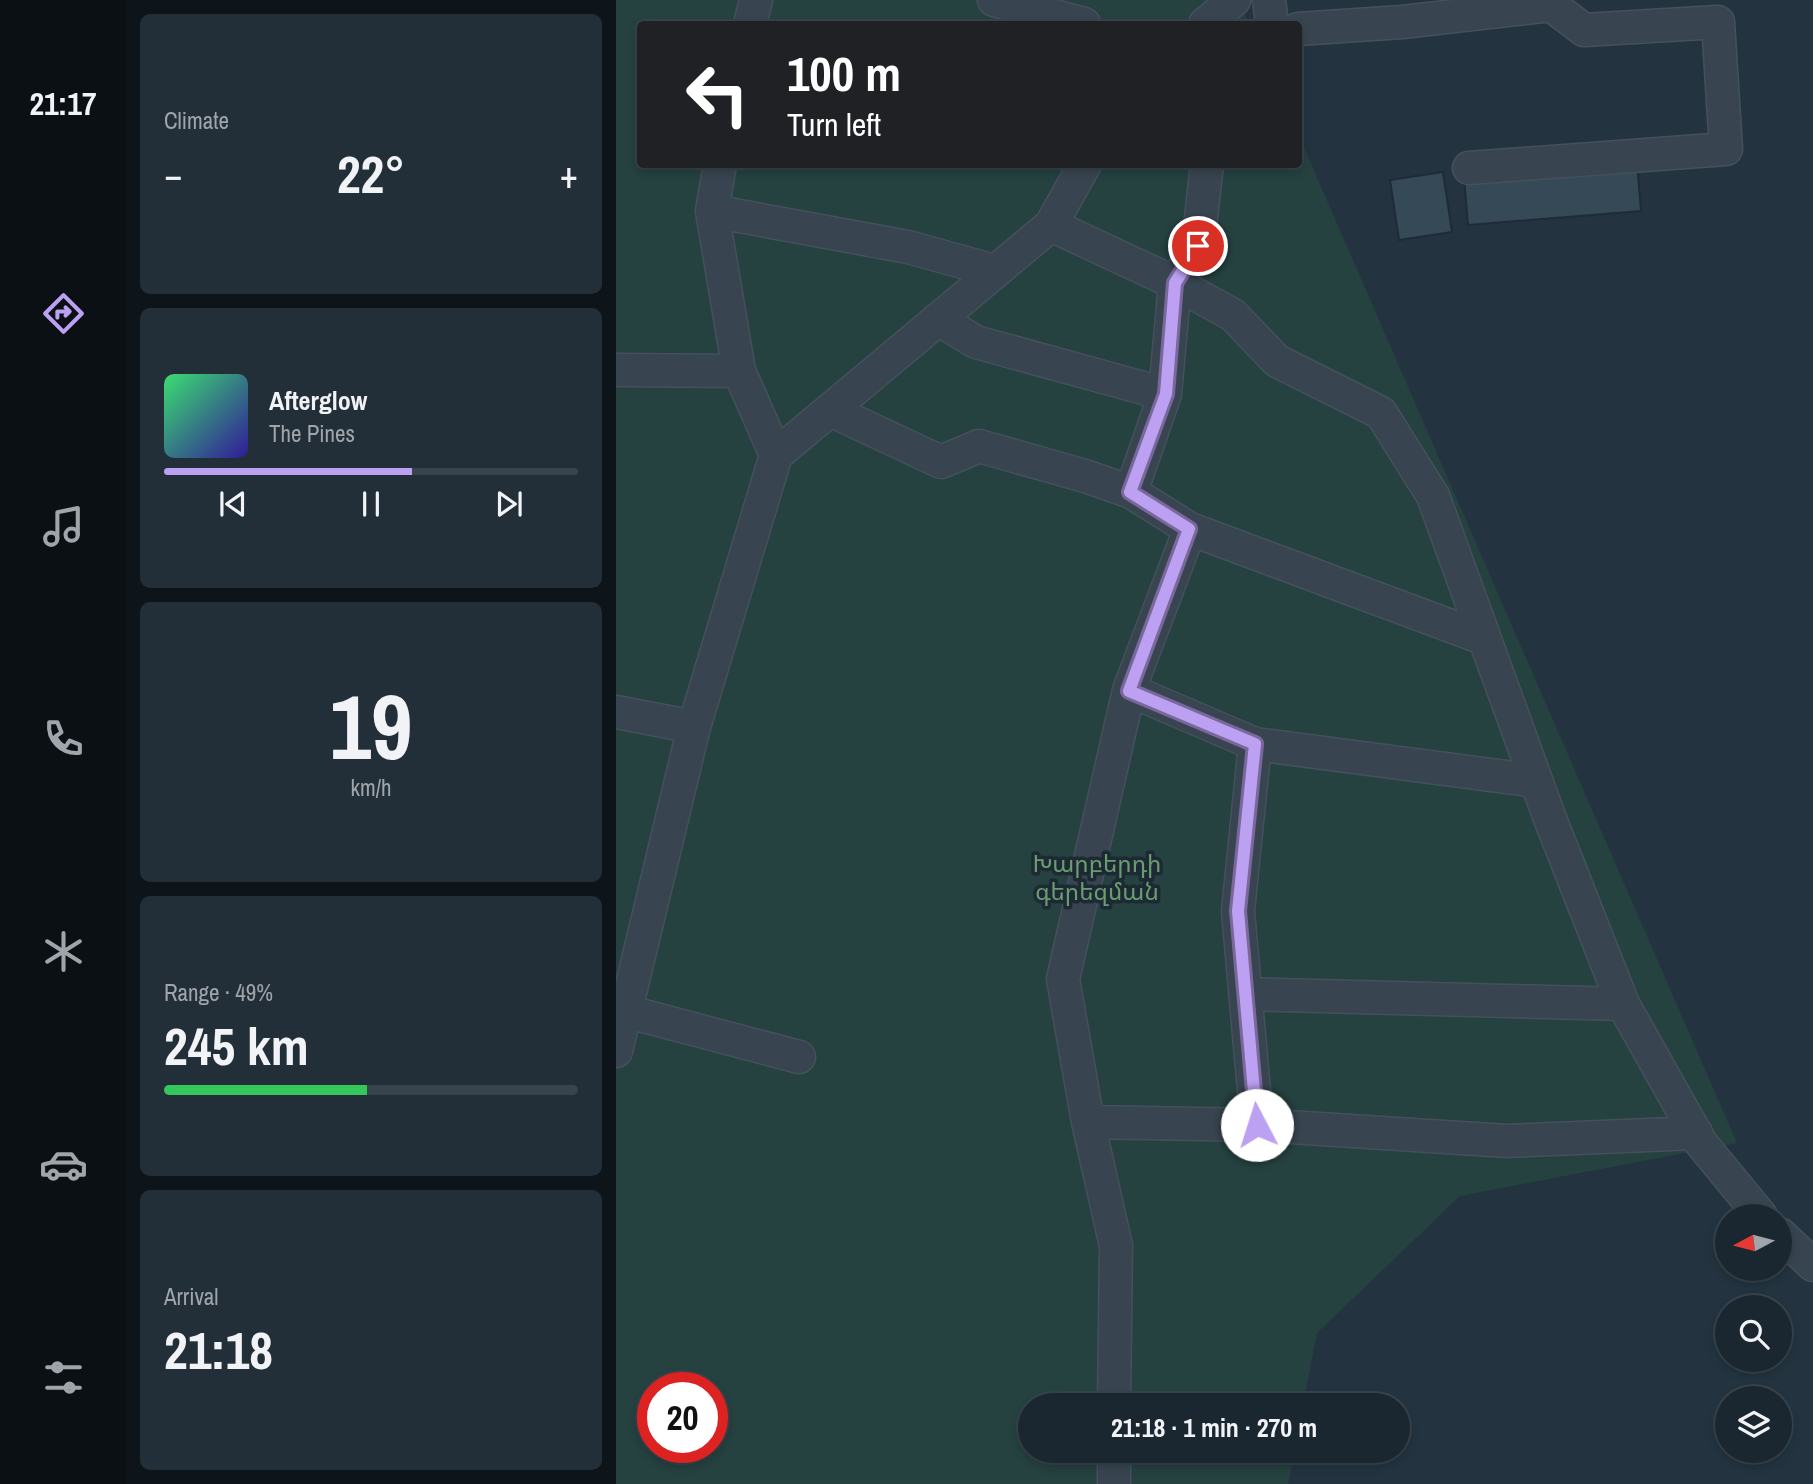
<!DOCTYPE html>
<meta charset="utf-8">
<style>
body{margin:0;font-family:"Archivo Narrow","Noto Sans Armenian",sans-serif;background:#232f38;color:#f1f3f6;height:100vh;display:flex;flex-direction:column;font-size:26px;white-space:nowrap}
*{box-sizing:border-box;margin:0}
p{font-size:23px;color:#9fa5ab}
.icon{flex:none;width:38px;height:38px;fill:none;stroke:currentColor;stroke-width:2;stroke-linecap:round;stroke-linejoin:round}
.map{position:relative;flex:1;overflow:hidden}
.sheet{display:flex;flex-direction:column;gap:14px;padding:14px;background:#0e151a;width:490px}
.sheet>*{flex:none}
.top-card{position:absolute;left:21px;top:21px;width:665px;height:147px;border-radius:7px;box-shadow:0 4px 10px #0003,0 0 0 2px #38444c;background:#202124;color:#fff;overflow:hidden}
.needle{width:46px;rotate:263deg}
.fabs{position:absolute;left:1099px;top:1204px;display:grid;gap:14px}
.fabs a{display:grid;place-items:center;width:77px;height:77px;border-radius:50%;background:#1a2730;box-shadow:0 4px 10px #0003,0 0 0 2px #38444c;font-size:35px}
.speed{position:absolute;left:21px;top:1372px;display:flex;gap:14px;font-size:35px;font-weight:700;text-align:center}
.speed>*{display:grid;place-content:center;width:91px;height:91px;border-radius:50%;background:#1a2730;box-shadow:0 4px 10px #0003,0 0 0 2px #38444c;line-height:1}
.speed .limit{border:10px solid #d22;background:#fff;color:#111}
.pin{position:absolute;display:grid;place-items:center;width:60px;height:60px;color:#fff;margin:-30px;border:4px solid #fff;border-radius:50%;box-shadow:0 2px 7px #0007}
.me{position:absolute;width:77px;margin:-38px;rotate:355deg;stroke-linejoin:round;filter:drop-shadow(0 0 5px #0008)}
.turn{display:flex;align-items:center;gap:24px;height:147px;padding:0 35px;font-size:32px}
.turn .icon{width:91px;height:91px;stroke-width:2.5}
.turn b{display:block;font-size:49px;line-height:60px}
.big{font-size:52px;font-weight:700;line-height:1.1}
.sheet .card{flex:1;display:flex;flex-direction:column;justify-content:center;gap:10px;min-width:0;padding:0 24px;border-radius:10px;background:#232f38}
.sheet .dial{align-items:center;gap:0}
.dial b{font-size:91px;line-height:1}
.song{display:flex;align-items:center;gap:21px}
.cover{width:84px;height:84px;border-radius:10px;background:linear-gradient(135deg,hsl(140 70% 55%),hsl(250 70% 35%))}
.played{height:7px;border-radius:4px;background:linear-gradient(90deg,#bca0f2 60%,#38444c 60%)}
.keys{display:flex;justify-content:space-around;direction:ltr}
.heat{display:flex;justify-content:space-between;align-items:center;font-size:38px;direction:ltr}
.charge{height:10px;border-radius:5px;background:linear-gradient(90deg,#34c759 49%,#38444c 0)}
.trip{position:absolute;left:402px;top:1393px;width:392px;height:70px;border-radius:35px;background:#1a2730;box-shadow:0 4px 10px #0003,0 0 0 2px #38444c;font-weight:700;line-height:70px;text-align:center}
main{display:flex;flex:1;min-height:0}
.tabs{display:flex;flex-direction:column;width:126px;justify-content:space-around;align-items:center;background:#0a1013;color:#9fa5ab}
.tabs .icon{width:49px;height:49px}
.tabs .current{color:#bca0f2}
.tabs b{font-size:32px;color:#f1f3f6}
.map>svg:first-child{display:block}
.green{fill:#254140;fill-rule:evenodd}
.building{fill:#354956;stroke:#1f2c37;stroke-width:2}
.lines{fill:none;stroke-linecap:round;stroke-linejoin:round}
.minor-casing{stroke:#44515c;stroke-width:35}
.minor{stroke:#384550;stroke-width:32}
.route-casing{stroke:#7a689d;stroke-width:18}
.route{stroke:#bca0f2;stroke-width:12}
.labels{text-anchor:middle;dominant-baseline:central;stroke-width:7;stroke-linejoin:round;paint-order:stroke}
.park-label{font-size:24px;fill:#6a9d6e;stroke:#1d2a35}
</style>
<main>
<nav class="tabs">
<b>21:17</b>
<svg class="icon current" aria-label="directions" viewBox="0 0 24 24"><path d="M12 3l9 9-9 9-9-9zM9 14v-3h6M13 9l2 2-2 2"/></svg>
<svg class="icon" aria-label="music" viewBox="0 0 24 24"><path d="M9 18V5l10-2v13"/><circle cx="6" cy="18" r="3"/><circle cx="16" cy="16" r="3"/></svg>
<svg class="icon" aria-label="phone" viewBox="0 0 24 24"><path d="M5 4h4l2 5-3 2q2 4 5 5l2-3 5 2v4C11 20 4 13 5 4z"/></svg>
<svg class="icon" aria-label="climate" viewBox="0 0 24 24"><path d="M12 3v18M4 7l16 10M4 17L20 7"/></svg>
<svg class="icon" aria-label="car" viewBox="0 0 24 24"><path d="M5 17H2v-5l4-1 3-4h7l3 4 3 1v5h-3M9 17h6M6 11h13"/><circle cx="7" cy="17" r="2"/><circle cx="17" cy="17" r="2"/></svg>
<svg class="icon" aria-label="filters" viewBox="0 0 24 24"><path d="M4 7h16M4 17h16"/><circle cx="9" cy="7" r="2"/><circle cx="15" cy="17" r="2"/></svg>
</nav>
<section class="sheet">
<div class="card"><p>Climate</p>
<div class="heat"><a>−</a><b class="big">22°</b><a>+</a></div>
</div>
<div class="card">
<div class="song"><i class="cover"></i><div><b>Afterglow</b><p>The Pines</p></div></div>
<div class="played"></div>
<div class="keys"><svg class="icon" aria-label="previous" viewBox="0 0 24 24"><path d="M18 5L8 12l10 7zM5 5v14"/></svg><svg class="icon" aria-label="pause" viewBox="0 0 24 24"><path d="M8 5v14M16 5v14"/></svg><svg class="icon" aria-label="next" viewBox="0 0 24 24"><path d="M6 5l10 7-10 7zM19 5v14"/></svg></div>
</div>
<div class="card dial"><b>19</b><p>km/h</p></div>
<div class="card"><p>Range · 49%</p><b class="big">245 km</b><div class="charge"></div></div>
<div class="card"><p>Arrival</p><b class="big">21:18</b></div>
</section>
<div class="map">
<svg width="1197" height="1484" viewBox="0 0 1197 1484">
<rect width="100%" height="100%" fill="#233440"/>
<path class="green" d="M0 0H622L633 24H24V164H682L683 136 1121 1143 844 1196 701 1333 687 1405H415V1451H679L672 1484H0ZM37 1388H96V1447H37Z"/>
<path class="building" d="M1021 163 1025 211 852 225 848 177Z
M827 172 836 232 783 240 774 180Z"/>
<g class="lines">
<defs>
<path id="minor" d="M378 0 468 24
M653 0 656 24
M134 24 140 0
M589 24 618 0
M682 29 786 22 935 5 968 30 1102 22 1110 149 853 168
M104 164 96 211 123 371 160 455
M96 211 292 247 379 271
M435 225 559 283 617 315 661 361 765 413 817 496 933 816 1007 1004 1085 1143 1145 1216
M322 319 360 342 549 394
M0 370 123 371
M214 410 325 462 363 446 469 476 515 492 574 529 867 638
M515 492 549 394 559 283 582 245 591 164
M513 690 639 744 920 781
M0 712 78 727
M639 744 622 911 641 1125
M630 994 1007 1004
M9 1011 183 1057
M0 1051 78 727 160 455 435 225 469 164
M472 1122 641 1125 891 1141 1080 1133
M1164 1234 1197 1265
M498 1405 500 1246 472 1122 447 979 513 690 574 529
M498 1484V1451"/>
</defs>
<use href="#minor" class="minor-casing"/>
<use href="#minor" class="minor"/>
</g>
<g class="lines">
<defs>
<path id="route" d="M582 246 559 283 550 394 514 492 573 529 513 691 639 744 622 911 641 1125"/>
</defs>
<use href="#route" class="route-casing"/>
<use href="#route" class="route"/>
</g>
<g class="labels">
<g class="park-label">
<text x="481" y="863">Խարբերդի<tspan x="481" dy="28">գերեզման</tspan></text>
</g>
</g>
</svg>
<div class="fabs">
<a><svg class="needle" viewBox="-14 -14 28 28"><path d="M0-13l5 13h-10z" fill="#e53935"/><path d="M0 13l5-13h-10z" fill="#9fa5ab"/></svg></a>
<a><svg class="icon" aria-label="search" viewBox="0 0 24 24"><circle cx="10" cy="10" r="6"/><path d="M15 15l6 6"/></svg></a>
<a><svg class="icon" aria-label="layers" viewBox="0 0 24 24"><path d="M12 4l9 5-9 5-9-5zM3 14l9 5 9-5"/></svg></a>
</div>
<div class="speed"><div class="limit">20</div></div>
<div class="pin" style="left:582px;top:246px;background:#d93025"><svg class="icon" aria-label="arrive" viewBox="0 0 24 24"><path d="M6 21V4h12l-3 4 3 4H6"/></svg></div>
<svg class="me" style="left:641px;top:1125px" viewBox="-20 -20 40 40"><circle r="19" fill="#fff"/><path d="M0-13L10 11 0 6-10 11z" fill="#bca0f2"/></svg>
<div class="trip">21:18 · 1 min · 270 m</div>
<div class="top-card">
<div class="turn"><svg class="icon" aria-label="left" viewBox="0 0 24 24"><path d="M17 20v-9H6M10 6l-5 5 5 5"/></svg><div><b>100 m</b>Turn left</div></div>
</div>
</div>
</main>
